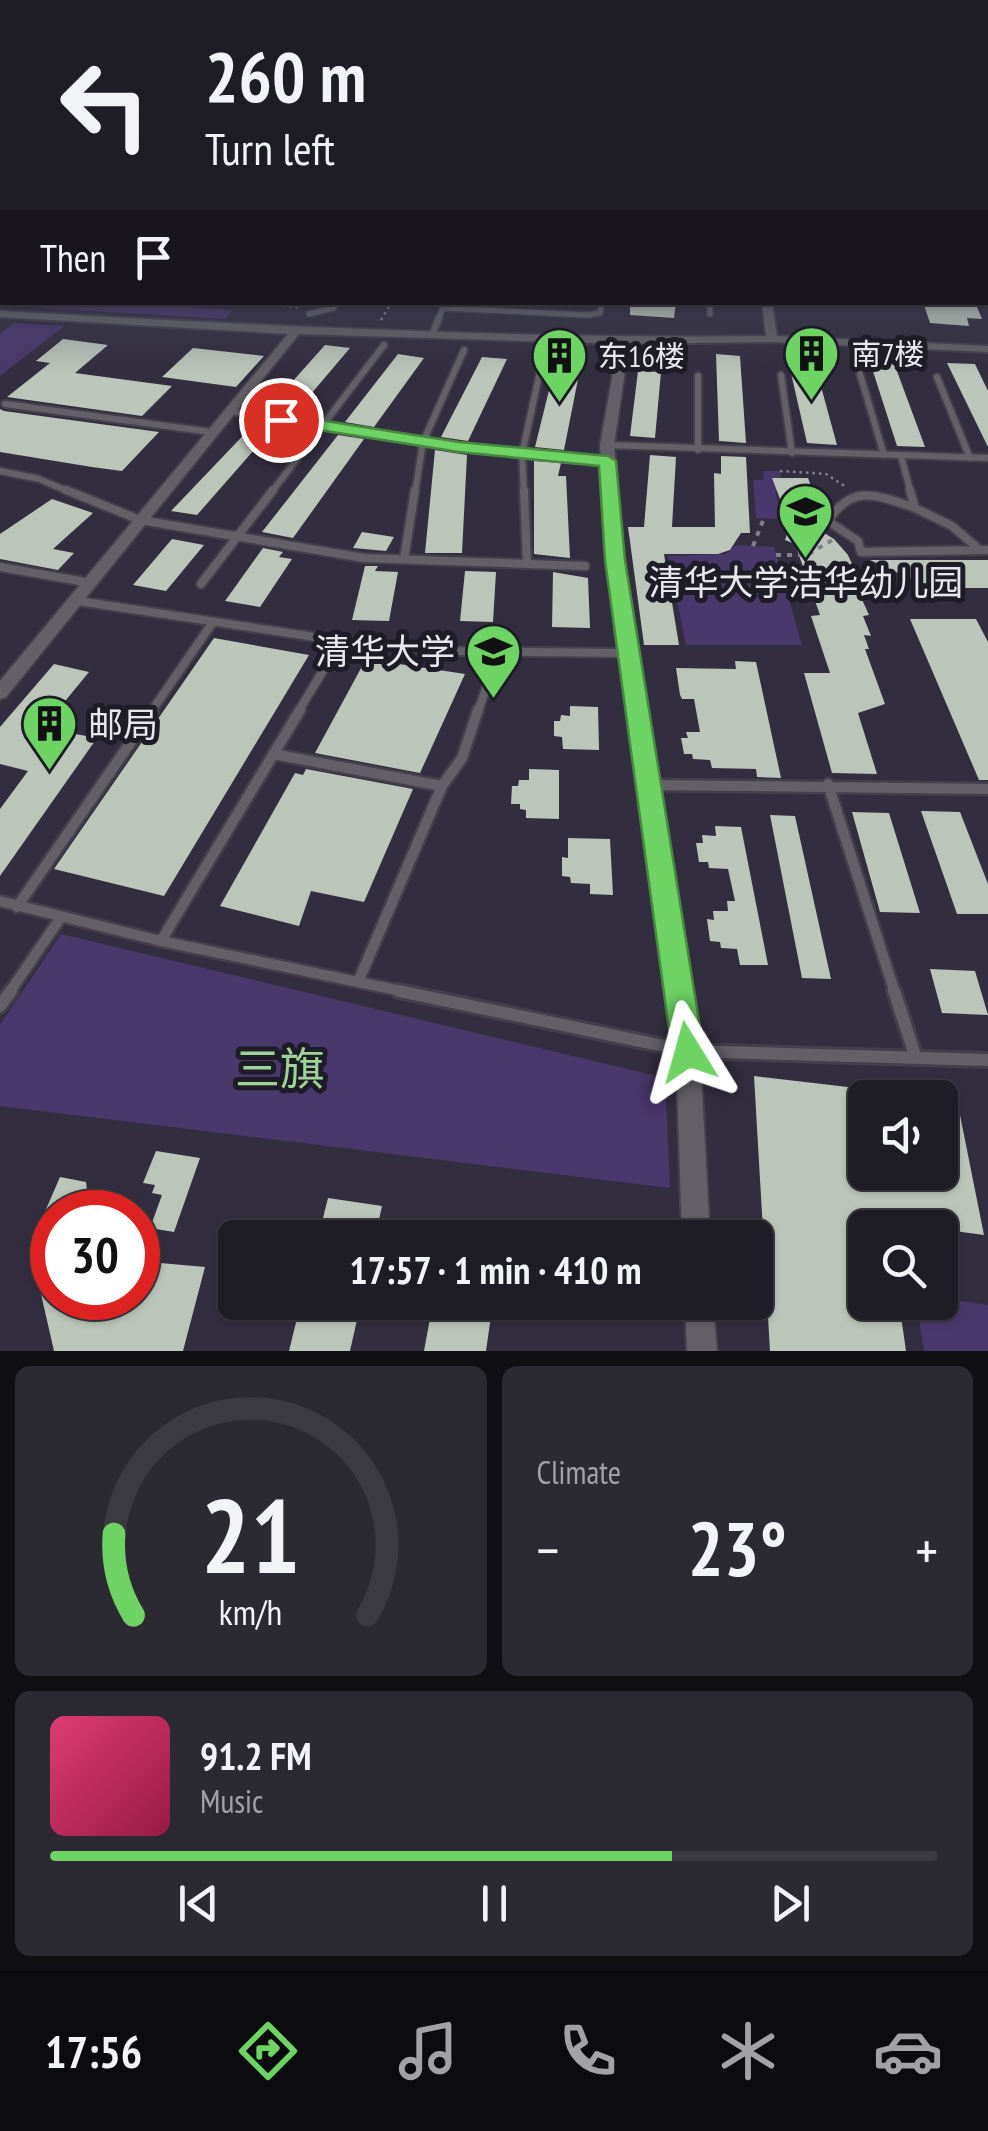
<!DOCTYPE html>
<meta charset="utf-8">
<style>
body{margin:0;font-family:"PT Sans Narrow","Noto Sans SC",sans-serif;background:#2b2931;color:#f1f3f6;height:100vh;display:flex;flex-direction:column;font-size:38px;white-space:nowrap}
*{box-sizing:border-box;margin:0}
p{font-size:32px;color:#a1a1a6}
.icon{flex:none;width:55px;height:55px;fill:none;stroke:currentColor;stroke-width:2;stroke-linecap:round;stroke-linejoin:round}
.map{position:relative;height:1351px;overflow:hidden}
.sheet{display:flex;flex-direction:column;gap:15px;padding:15px;background:#100f14;flex:1}
.sheet>*{flex:none}
.top-card{position:absolute;left:0px;top:0px;width:990px;height:305px;box-shadow:0 2px 8px #0004,0 0 0 2px #3c3a41;background:#1e1c24;color:#f1f3f6;overflow:hidden}
.fabs{position:absolute;left:848px;top:1080px;display:grid;gap:20px}
.fabs a{display:grid;place-items:center;width:110px;height:110px;border-radius:15px;background:#1e1c24;box-shadow:0 2px 8px #0004,0 0 0 2px #3c3a41;font-size:50px}
.speed{position:absolute;left:30px;top:1190px;display:flex;gap:20px;font-size:50px;font-weight:700;text-align:center}
.speed>*{display:grid;place-content:center;width:130px;height:130px;border-radius:50%;background:#1e1c24;box-shadow:0 2px 8px #0004,0 0 0 2px #3c3a41;line-height:1}
.speed .limit{border:15px solid #d22;background:#fff;color:#111}
.pin{position:absolute;display:grid;place-items:center;width:85px;height:85px;color:#fff;margin:-42px;border:5px solid #fff;border-radius:50%;box-shadow:0 2px 10px #0007}
.me{position:absolute;width:110px;margin:-55px;rotate:352deg;stroke-linejoin:round;filter:drop-shadow(0 0 8px #0008)}
.turn{display:flex;align-items:center;gap:35px;height:210px;padding:0 40px;font-size:45px}
.turn .icon{width:130px;height:130px;stroke-width:2.5}
.turn b{display:block;font-size:70px;line-height:85px}
.then{display:flex;align-items:center;height:95px;padding:0 40px;background:#0003;gap:20px;font-size:38px}
.big{font-size:75px;font-weight:700;line-height:1.1}
.sheet .tile{flex:1;display:flex;flex-direction:column;justify-content:center;gap:15px;min-width:0;padding:0 35px;border-radius:15px;background:#2b2931}
.sheet .dial{align-items:center;gap:0}
.dial svg{height:260px;overflow:visible;fill:none;stroke:#3c3a41;stroke-width:7;stroke-linecap:round;text-anchor:middle}
.dial text{fill:#f1f3f6;stroke:none}
.song{display:flex;align-items:center;gap:30px}
.cover{width:120px;height:120px;border-radius:15px;background:linear-gradient(135deg,hsl(340 70% 55%),hsl(340 70% 35%))}
.played{height:10px;border-radius:5px;background:linear-gradient(90deg,#6dd362 70%,#3c3a41 70%)}
.keys{display:flex;justify-content:space-around;direction:ltr}
.heat{display:flex;justify-content:space-between;align-items:center;font-size:55px;direction:ltr}
.sheet .tiles{flex:1;display:grid;gap:15px;grid-template-columns:1fr 1fr}
.tile:last-child{grid-column:span 2}
.trip{position:absolute;left:218px;top:1220px;width:555px;height:100px;border-radius:15px;background:#1e1c24;box-shadow:0 2px 8px #0004,0 0 0 2px #3c3a41;font-weight:700;line-height:100px;text-align:center}
.tabs{display:flex;height:160px;justify-content:space-around;align-items:center;background:#0c0b0e;color:#a1a1a6}
.tabs .icon{width:70px;height:70px}
.tabs .current{color:#6dd362}
.tabs b{font-size:45px;color:#f1f3f6}
.map>svg:first-child{display:block}
.built{fill:#332e3f;fill-rule:evenodd}
.green{fill:#49386b}
.building{fill:#bbc5b9}
.lines{fill:none;stroke-linecap:round;stroke-linejoin:round}
.lane-far4-casing{stroke:#43404b;stroke-width:8}
.lane-far3-casing{stroke:#43404b;stroke-width:10}
.lane-far2-casing{stroke:#43404b;stroke-width:12}
.lane-far1-casing{stroke:#43404b;stroke-width:15}
.lane-casing{stroke:#43404b;stroke-width:18}
.street-casing{stroke:#43404b;stroke-width:4}
.path-far1{stroke:#828089;stroke-width:2.5;stroke-dasharray:2.5 4;stroke-linecap:butt}
.path{stroke:#828089;stroke-width:4;stroke-dasharray:5 6;stroke-linecap:butt}
.lane-far4{stroke:#636167;stroke-width:5}
.lane-far3{stroke:#636167;stroke-width:6}
.lane-far2{stroke:#636167;stroke-width:8}
.lane-far1{stroke:#636167;stroke-width:10}
.lane{stroke:#636167;stroke-width:12}
.street{fill:#636167;fill-rule:evenodd}
.route{fill:#6dd362;stroke:#478940;stroke-width:2.5}
.labels{text-anchor:middle;dominant-baseline:central;stroke-width:10;stroke-linejoin:round;paint-order:stroke}
.far-poi-label{font-size:30px;fill:#e9e7ee;stroke:#1e1c26;text-anchor:start}
.poi-label{font-size:35px;fill:#e9e7ee;stroke:#1e1c26}
.near-neighbourhood-label{font-size:45px;fill:#9ed397;stroke:#1e1c26}
</style>
<div class="map">
<svg width="988" height="1351" viewBox="0 0 988 1351">
<rect width="100%" height="100%" fill="#282530"/>
<path class="built" d="M0 185 2 302H988V202V1351H0ZM865 1098H940V1172H865ZM52 1212H138V1298H52ZM865 1228H940V1302H865ZM235 1238H755V1302H235Z"/>
<path class="green" d="M165 302 163 305 232 310 226 319 42 308 41 303Z
M14 323 64 326 0 376V334Z
M763 471H780L783 489 775 491 783 519 756 518 753 480H764Z
M736 545 774 547 802 645H686L668 556 726 554Z
M61 934 665 1078 670 1188 0 1106V1025Z
M940 1298 988 1305V1351H924L916 1303 940 1302Z"/>
<path class="building" d="M630 302H676L674 318 630 315Z
M923 302H975L982 319 967 318 969 326 930 323Z
M63 339 108 345 75 373 172 386 142 416 7 397 50 363 36 361Z
M325 345 350 348 294 414 267 410Z
M193 348 264 356 236 387 162 377Z
M398 354 424 358 374 427 345 422Z
M716 354 740 356 746 443 719 441Z
M482 357 507 359 468 441 441 437Z
M557 358 582 359 564 450 535 447Z
M788 360 814 361 837 445 807 443Z
M870 362 894 363 925 447 897 446Z
M947 363 975 364 988 391V447Z
M638 371 661 372 655 438 630 436Z
M0 409 4 411 159 432 122 471 92 467 0 452Z
M256 422 276 425 197 515 171 511Z
M338 435 364 439 293 538 262 532Z
M435 450 467 455 462 553H425Z
M650 455 676 457 672 527H715L714 473 721 474V456L746 457 750 533H741L730 550 718 554H664L679 645H644L628 527H644Z
M534 461 561 463 558 476H566L570 558 534 554Z
M772 478H808L820 510 788 511 834 539 848 555 861 584H855L869 615 863 616 871 636 864 635 869 649H865L885 704 858 713 877 774 832 773 804 673H830L811 616 820 615 795 544 785 540 790 525Z
M52 499 93 513 53 549 74 553 58 570 0 559V534Z
M362 532 394 537 386 551 353 548Z
M172 539 204 545 166 591 133 585Z
M263 548 283 552 279 557 292 559 260 607 225 601Z
M870 560H988V588H931Z
M365 566H378L375 571 398 572 389 621 352 620Z
M465 571 496 572 493 622 460 621Z
M553 572 588 578 590 628 552 627Z
M910 619H976L988 642V780H979Z
M214 638 309 655 164 896 54 869Z
M366 659 465 674 420 773 315 753Z
M735 661 756 662 781 778 757 777 756 769 712 768 710 760 693 759 692 754H684L681 738H688L686 732H700L694 699H682L680 695 676 668 736 669Z
M54 664 89 672 43 728 97 738 0 876V809L28 771 0 764V727Z
M570 706 598 707 599 750 563 749 562 737 554 736V721H560L561 715 570 716Z
M306 769 413 789 364 902 311 891 299 926 220 906 295 773 303 775Z
M529 769 559 770V819L526 818V810L520 809V804H511L512 786H518L519 780H529Z
M921 811 960 812 988 884V914H957Z
M852 812 889 813 920 913 880 912Z
M770 815 795 816 831 979 802 978Z
M715 826 741 827 768 965H740L737 949 721 948 720 942 710 941 707 919 714 920 713 911H728L727 901H735L728 869 709 868 708 862H699L696 843H703L702 835 716 836Z
M568 838 610 839 613 895 590 894V884L571 883 570 877 562 876V857L568 858Z
M930 969 975 971 988 1015 942 1013Z
M754 1076 865 1089V1172H940V1098L957 1100 984 1235 888 1222 889 1228H865V1302H899L906 1351H770Z
M156 1151 200 1158 174 1232 150 1228 162 1195 152 1193 155 1185 143 1183Z
M60 1177 86 1182 90 1212H52V1298H138V1261L205 1267 183 1351H54L30 1246Z
M328 1198 382 1206 375 1238H318Z
M301 1302H361L350 1351H289Z
M433 1302H493L486 1351H424Z"/>
<g class="lines">
<defs>
<path id="lane-far4" d="M710 302V314
M443 308 588 315 600 313 602 302
M309 314 334 308 337 302
M438 321 444 305"/>
<path id="lane-far3" d="M432 335 439 318
M860 374 884 455
M781 375 792 453
M698 376V450
M937 377 970 458
M5 404 211 432
M229 411 459 447 608 461
M607 445 988 458
M901 456 911 493
M0 471 39 479 72 493
M271 493 384 345
M415 493 423 442 464 350
M524 493 522 454 544 353"/>
<path id="lane-far2" d="M66 490 140 520 364 558 585 566
M524 490 527 563
M910 490 915 508C877 495 853 483 828 521L858 541 861 552 988 550
M915 508 952 526 980 550
M404 559 415 490
M0 567 91 583
M201 584 273 490
M78 601 341 641 451 651 629 653
M151 712 213 622
M298 712 341 641
M478 712 499 649"/>
<path id="lane-far1" d="M273 754 442 786 462 758 478 710
M828 784 895 993
M651 785 988 789
M0 901 161 941 411 993
M17 907 153 710
M161 941 300 710
M358 982 442 786
M9 993 61 917"/>
<path id="lane" d="M399 991 688 1051 988 1060
M894 991 916 1058
M0 1006 11 991"/>
<path id="street" d="M762 302H772L777 336 988 346V352L772 342 629 344 614 445 623 560 700 1051 710 1238H682L676 1051 607 560 600 445 618 344 299 334 6 697 0 699V681L288 334 0 317V311C255 325 510 339 766 336Z
M685 1302H713L717 1351H687Z"/>
</defs>
<use href="#lane-far4" class="lane-far4-casing"/>
<use href="#lane-far3" class="lane-far3-casing"/>
<use href="#lane-far2" class="lane-far2-casing"/>
<use href="#lane-far1" class="lane-far1-casing"/>
<use href="#lane" class="lane-casing"/>
<use href="#street" class="street-casing"/>
<path class="path-far1" d="M224 302 299 307
M381 320 390 305
M780 471 826 474 846 487"/>
<path class="path" d="M753 546 764 518
M776 555H807L834 539"/>
<use href="#lane-far4" class="lane-far4"/>
<use href="#lane-far3" class="lane-far3"/>
<use href="#lane-far2" class="lane-far2"/>
<use href="#lane-far1" class="lane-far1"/>
<use href="#lane" class="lane"/>
<use href="#street" class="street"/>
</g>
<linearGradient id="sky" x2="0" y2="1"><stop stop-color="#16141a"/><stop offset="0.49" stop-color="#424659"/><stop offset="1" stop-color="#424659" stop-opacity="0"/></linearGradient>
<rect width="988" height="374" fill="url(#sky)"/>
<path class="route" d="M281 414 459 442 608 456 616 461 625 560 704 1052 699 1062 688 1066 677 1062 672 1052 605 560 599 466 459 452 275 423 272 420Z"/>
<defs>
<symbol id="building-pin" viewBox="-11 -11 22 30"><path d="M0 17L-7.5 6A9.5 9.5 0 1 1 7.5 6Z" fill="#6dd362" stroke="#1e1c26"/><path d="M-4-6H4V6H1V3H-1V6H-4ZM-2.5-4.3h1.7v1.8h-1.7ZM.8-4.3h1.7v1.8H.8ZM-2.5-1h1.7V.8h-1.7ZM.8-1h1.7V.8H.8Z" fill="#111"/></symbol>
<symbol id="school-pin" viewBox="-11 -11 22 30"><path d="M0 17L-7.5 6A9.5 9.5 0 1 1 7.5 6Z" fill="#6dd362" stroke="#1e1c26"/><path d="M0-5L7-2L0 1L-7-2ZM-4 1L0 2.5L4 1V4Q0 6-4 4Z" fill="#111"/></symbol>
<symbol id="university-pin" viewBox="-11 -11 22 30"><path d="M0 17L-7.5 6A9.5 9.5 0 1 1 7.5 6Z" fill="#6dd362" stroke="#1e1c26"/><path d="M0-5L7-2L0 1L-7-2ZM-4 1L0 2.5L4 1V4Q0 6-4 4Z" fill="#111"/></symbol>
</defs>
<g fill-rule="evenodd">
<use href="#building-pin" x="780" y="322" width="63" height="86"/>
<use href="#building-pin" x="528" y="324" width="63" height="86"/>
<use href="#school-pin" x="774" y="480" width="63" height="86"/>
<use href="#university-pin" x="462" y="620" width="63" height="86"/>
<use href="#building-pin" x="18" y="692" width="63" height="86"/>
</g>
<g class="labels">
<g class="far-poi-label">
<text x="851" y="353">南7楼</text>
<text x="598" y="355">东16楼</text>
</g>
<g class="poi-label">
<text x="806" y="582">清华大学洁华幼儿园</text>
<text x="455" y="651" text-anchor="end">清华大学</text>
<text x="88" y="724" text-anchor="start">邮局</text>
</g>
<g class="near-neighbourhood-label">
<text x="280" y="1068">三旗</text>
</g>
</g>
</svg>
<div class="fabs">
<a><svg class="icon" aria-label="sound" viewBox="0 0 24 24"><path d="M4 9h4l5-4v14l-5-4H4zM17 9q2 3 0 6"/></svg></a>
<a><svg class="icon" aria-label="search" viewBox="0 0 24 24"><circle cx="10" cy="10" r="6"/><path d="M15 15l6 6"/></svg></a>
</div>
<div class="speed"><div class="limit">30</div></div>
<div class="pin" style="left:281px;top:420px;background:#d93025"><svg class="icon" aria-label="arrive" viewBox="0 0 24 24"><path d="M6 21V4h12l-3 4 3 4H6"/></svg></div>
<svg class="me" style="left:688px;top:1052px" viewBox="-20 -20 40 40"><path d="M0-17L14 15 0 8-14 15z" fill="#6dd362" stroke="#fff" stroke-width="4"/></svg>
<div class="trip">17:57 · 1 min · 410 m</div>
<div class="top-card">
<div class="turn"><svg class="icon" aria-label="left" viewBox="0 0 24 24"><path d="M17 20v-9H6M10 6l-5 5 5 5"/></svg><div><b>260 m</b>Turn left</div></div>
<div class="then">Then<svg class="icon" aria-label="arrive" viewBox="0 0 24 24"><path d="M6 21V4h12l-3 4 3 4H6"/></svg></div>
</div>
</div>
<section class="sheet">
<div class="tiles">
<div class="tile dial"><svg viewBox="0 0 100 80">
<path d="M14 69A42 42 0 1 1 86 69"/>
<path d="M14 69A42 42 0 0 1 8 44" stroke="#6dd362"/>
<text x="50" y="56" font-size="32" font-weight="700">21</text>
<text x="50" y="72" font-size="11">km/h</text>
</svg></div>
<div class="tile"><p>Climate</p>
<div class="heat"><a>−</a><b class="big">23°</b><a>+</a></div>
</div>
<div class="tile">
<div class="song"><i class="cover"></i><div><b>91.2 FM</b><p>Music</p></div></div>
<div class="played"></div>
<div class="keys"><svg class="icon" aria-label="previous" viewBox="0 0 24 24"><path d="M18 5L8 12l10 7zM5 5v14"/></svg><svg class="icon" aria-label="pause" viewBox="0 0 24 24"><path d="M8 5v14M16 5v14"/></svg><svg class="icon" aria-label="next" viewBox="0 0 24 24"><path d="M6 5l10 7-10 7zM19 5v14"/></svg></div>
</div>
</div>
</section>
<nav class="tabs">
<b>17:56</b>
<svg class="icon current" aria-label="directions" viewBox="0 0 24 24"><path d="M12 3l9 9-9 9-9-9zM9 14v-3h6M13 9l2 2-2 2"/></svg>
<svg class="icon" aria-label="music" viewBox="0 0 24 24"><path d="M9 18V5l10-2v13"/><circle cx="6" cy="18" r="3"/><circle cx="16" cy="16" r="3"/></svg>
<svg class="icon" aria-label="phone" viewBox="0 0 24 24"><path d="M5 4h4l2 5-3 2q2 4 5 5l2-3 5 2v4C11 20 4 13 5 4z"/></svg>
<svg class="icon" aria-label="climate" viewBox="0 0 24 24"><path d="M12 3v18M4 7l16 10M4 17L20 7"/></svg>
<svg class="icon" aria-label="car" viewBox="0 0 24 24"><path d="M5 17H2v-5l4-1 3-4h7l3 4 3 1v5h-3M9 17h6M6 11h13"/><circle cx="7" cy="17" r="2"/><circle cx="17" cy="17" r="2"/></svg>
</nav>
